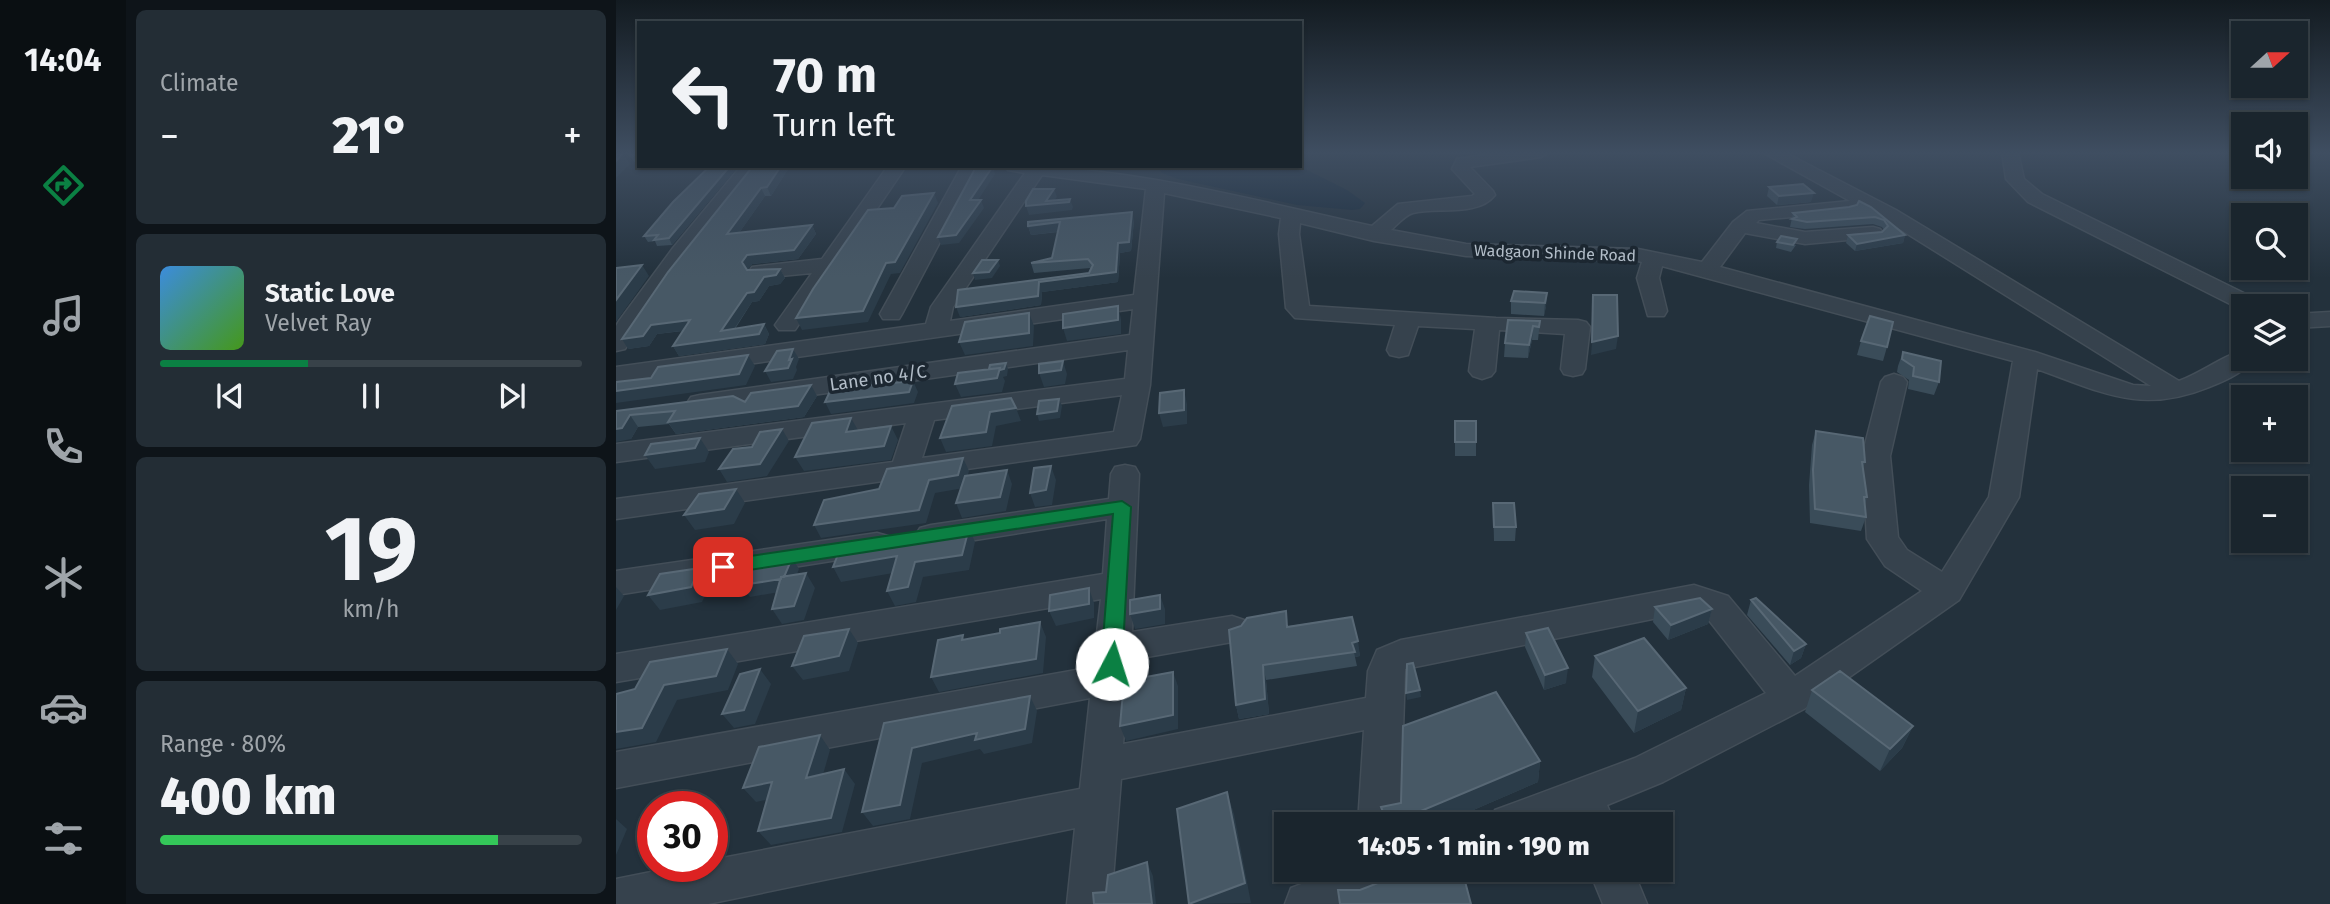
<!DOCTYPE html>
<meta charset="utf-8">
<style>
body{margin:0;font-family:"Fira Sans",sans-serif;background:#232d35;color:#f1f3f6;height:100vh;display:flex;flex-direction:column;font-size:26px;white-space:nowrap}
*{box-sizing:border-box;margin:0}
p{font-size:23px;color:#9fa5aa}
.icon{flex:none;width:38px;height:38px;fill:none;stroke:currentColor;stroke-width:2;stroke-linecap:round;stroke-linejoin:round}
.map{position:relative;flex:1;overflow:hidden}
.drawer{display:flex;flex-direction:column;gap:10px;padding:10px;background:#0e1419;width:490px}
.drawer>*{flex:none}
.guide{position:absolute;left:21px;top:21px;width:665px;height:147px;border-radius:0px;box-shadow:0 2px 5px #0004,0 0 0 2px #384249;background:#1a252d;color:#f1f3f6;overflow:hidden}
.needle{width:46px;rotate:69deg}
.buttons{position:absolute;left:1615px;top:21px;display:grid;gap:14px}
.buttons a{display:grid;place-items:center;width:77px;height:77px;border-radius:0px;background:#1a252d;box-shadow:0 2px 5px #0004,0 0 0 2px #384249;font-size:35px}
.speed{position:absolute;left:21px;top:791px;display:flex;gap:14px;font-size:35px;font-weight:700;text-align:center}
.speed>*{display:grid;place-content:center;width:91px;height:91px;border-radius:50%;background:#1a252d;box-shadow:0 2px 5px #0004,0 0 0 2px #384249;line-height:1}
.speed .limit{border:10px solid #d22;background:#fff;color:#111}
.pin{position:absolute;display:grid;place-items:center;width:60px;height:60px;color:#fff;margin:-30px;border-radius:14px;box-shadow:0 4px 10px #0006}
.me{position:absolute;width:77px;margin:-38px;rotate:5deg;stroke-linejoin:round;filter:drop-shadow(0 0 5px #0008)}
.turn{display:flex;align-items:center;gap:24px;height:147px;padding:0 21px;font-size:32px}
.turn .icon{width:91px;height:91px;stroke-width:2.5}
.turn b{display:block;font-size:49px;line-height:60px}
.big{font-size:52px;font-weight:800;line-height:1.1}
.drawer .widget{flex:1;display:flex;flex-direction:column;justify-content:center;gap:10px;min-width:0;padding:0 24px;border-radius:10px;background:#232d35}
.drawer .dial{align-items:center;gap:0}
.dial b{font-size:91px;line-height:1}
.song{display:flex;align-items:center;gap:21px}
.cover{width:84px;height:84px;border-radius:10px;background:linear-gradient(135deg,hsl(210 70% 55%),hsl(100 70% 35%))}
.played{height:7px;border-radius:4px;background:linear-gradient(90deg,#0b8043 35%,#384249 35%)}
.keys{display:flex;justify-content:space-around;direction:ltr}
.heat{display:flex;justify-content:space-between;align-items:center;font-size:38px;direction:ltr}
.charge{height:10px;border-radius:5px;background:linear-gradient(90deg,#34c759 80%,#384249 0)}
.trip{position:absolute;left:658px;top:812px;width:399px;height:70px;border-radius:0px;background:#1a252d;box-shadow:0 2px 5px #0004,0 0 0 2px #384249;font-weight:800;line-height:70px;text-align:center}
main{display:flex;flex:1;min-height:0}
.tabs{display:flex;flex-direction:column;width:126px;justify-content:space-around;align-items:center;background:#0a0f12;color:#9fa5aa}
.tabs .icon{width:49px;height:49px}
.tabs .on{color:#0b8043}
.tabs b{font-size:32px;color:#f1f3f6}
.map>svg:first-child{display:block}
.water{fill:#16293a}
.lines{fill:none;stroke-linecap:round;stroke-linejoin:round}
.minor-casing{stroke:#434e58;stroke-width:3}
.minor{fill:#36424d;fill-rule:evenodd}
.wall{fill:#3a4c59}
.shaded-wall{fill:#2b3c49}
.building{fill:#475865;stroke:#586875;stroke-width:2}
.route{fill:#0b8043;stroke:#07532c;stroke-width:2}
.labels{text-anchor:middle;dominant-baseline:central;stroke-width:7;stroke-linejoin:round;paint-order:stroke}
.far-street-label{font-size:16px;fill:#b2bdc8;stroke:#1c2731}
.street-label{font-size:18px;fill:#b2bdc8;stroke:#1c2731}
</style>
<main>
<nav class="tabs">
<b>14:04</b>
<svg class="icon on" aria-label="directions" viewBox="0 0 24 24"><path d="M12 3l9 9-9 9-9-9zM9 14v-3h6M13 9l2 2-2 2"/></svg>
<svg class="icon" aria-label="music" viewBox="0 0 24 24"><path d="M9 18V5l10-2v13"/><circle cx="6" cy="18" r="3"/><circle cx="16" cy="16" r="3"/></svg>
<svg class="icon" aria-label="phone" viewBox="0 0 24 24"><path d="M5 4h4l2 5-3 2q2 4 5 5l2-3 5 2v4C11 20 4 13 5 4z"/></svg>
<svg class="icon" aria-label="climate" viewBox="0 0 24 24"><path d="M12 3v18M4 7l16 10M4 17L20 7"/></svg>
<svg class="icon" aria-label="car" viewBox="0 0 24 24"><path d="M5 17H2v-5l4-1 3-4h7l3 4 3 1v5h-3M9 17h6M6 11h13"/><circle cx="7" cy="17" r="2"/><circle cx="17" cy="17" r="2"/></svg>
<svg class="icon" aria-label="filters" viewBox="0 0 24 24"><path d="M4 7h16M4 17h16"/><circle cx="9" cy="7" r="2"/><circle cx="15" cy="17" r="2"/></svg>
</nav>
<section class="drawer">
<div class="widget"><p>Climate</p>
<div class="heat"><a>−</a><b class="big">21°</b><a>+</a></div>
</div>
<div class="widget">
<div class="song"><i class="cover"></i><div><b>Static Love</b><p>Velvet Ray</p></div></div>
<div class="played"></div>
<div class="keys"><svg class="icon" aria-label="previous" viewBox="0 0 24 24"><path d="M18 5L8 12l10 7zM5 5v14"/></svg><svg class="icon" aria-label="pause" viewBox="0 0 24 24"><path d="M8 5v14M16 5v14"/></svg><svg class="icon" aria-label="next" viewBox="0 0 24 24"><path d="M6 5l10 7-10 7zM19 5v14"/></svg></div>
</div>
<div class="widget dial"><b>19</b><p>km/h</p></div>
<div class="widget"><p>Range · 80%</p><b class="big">400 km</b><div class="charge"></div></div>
</section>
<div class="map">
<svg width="1714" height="904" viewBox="0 0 1714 904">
<rect width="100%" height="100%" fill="#23313c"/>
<path class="water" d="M541 166H683L731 190 749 203 744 209 736 210 681 205 562 179 546 173Z"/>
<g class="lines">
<defs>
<path id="minor" d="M889 152H934L925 157 854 167 877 191 879 195C862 217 822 207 797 213 789 215 781 225 775 230L850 244 1022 249 1086 262 1117 222 1131 211 1234 201 1146 152H1168L1280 210 1563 381C1585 373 1608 355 1628 350V359H1639C1628 372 1609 381 1593 387 1524 415 1486 392 1421 369L1403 497 1343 600 1188 709 1047 782 991 805 999 824H957L955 819 942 824H873L879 810 1019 758 1150 693 1088 614 1081 610 789 669 784 824H742L748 730 505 779 495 904H451L459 828 92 904H0V879L65 866H96V860L464 789 474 698 0 788V752L477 667 485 599 0 682V654L487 574 491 519 315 547 304 544 299 536 304 528 315 525 493 499 495 474 499 467 509 465 519 467 523 474 516 632 616 616 628 620 633 629 628 638 616 642 514 660 507 744 750 698 752 671 761 650 785 640 1078 585 1112 596 1179 676 1306 591 1269 566 1251 539 1246 456 1265 382 1269 377 1278 374 1287 377 1291 382 1274 456 1282 537 1291 550 1326 572 1373 497 1397 361 1046 266 1043 278 1051 311 1048 316H1032L1021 278 1026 262 1022 261 850 256 758 241 684 223 683 234 693 306 880 318 962 320 970 322 974 327 969 369 966 374 957 376 948 374 945 369 949 334 883 330 879 371 875 376 866 379 857 376 853 371 859 329 802 326 792 355 783 357 774 355 771 350 779 325 679 318 670 308 663 234 665 218 548 193 534 385 524 439 520 445 0 519V499L277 462 290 423 0 462V444L509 379 512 350 84 411 75 409 71 403 75 397 84 395 514 335 517 309 0 383V367L310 324 315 307 409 173 392 170 389 166C514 166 635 200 756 226L782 204 856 196 859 194 836 169 841 159ZM426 175 530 189 518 295 334 321 337 307ZM1239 204 1266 218 1535 386 1517 385 1419 352 1104 267 1129 233 1189 244 1264 237 1267 233 1264 229 1257 227 1189 232 1140 223 1143 220 1231 212 1238 210ZM506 395 498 432 306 458 318 420Z
M1386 152H1402L1408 179 1426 194 1644 301 1647 306H1628V311L1412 202 1390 179Z
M125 166H144L55 280 9 349 0 351V326L3 321 57 248Z
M272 166H290L179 330H163L159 325 196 273 144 278 136 277 133 272 136 267 144 266 206 259Z
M346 166H364L286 314 283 319H267L264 314Z
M1714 312V326L1680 328V314Z
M261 533 272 536 277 544 272 552 0 595V571Z
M723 870H801L794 885 746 904H669L675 888Z
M973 870H1017L1031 904H987Z"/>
</defs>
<use href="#minor" class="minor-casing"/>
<use href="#minor" class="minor"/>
</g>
<path class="wall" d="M10 152H23V167Z
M94 166H117L119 170 56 245 41 246 39 241 32 242 28 236Z
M137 166H174L155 196H149L123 233 196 225 200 234 182 259 136 264 131 270 164 269 169 278 164 284 153 286 143 301 136 302 119 329 148 324 153 334 149 344 63 356 57 346 67 331 41 334 33 346 12 349Z
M1153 187 1195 202 1161 205 1151 196Z
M1243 201 1289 235 1287 243 1239 251 1230 243 1232 235 1266 232 1268 230 1266 227 1257 224 1189 229 1174 227 1177 213 1233 207 1241 205Z
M518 221 515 251 504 253 502 282 426 292 425 305 344 317 473 273 474 268 418 273 415 263 436 258 442 232 415 235 412 226Z
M1161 242 1180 245 1175 252 1160 248Z
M931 293 930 306 928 316 895 314V301Z
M924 321 922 340H916L912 358 888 357 889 343Z
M1245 341 1271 347 1267 361 1241 355Z
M1287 352 1323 382 1318 395 1292 389 1293 380 1281 372 1282 366Z
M201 396 188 417 60 434 53 424 22 427 15 439 0 411Z
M839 421H860V456H839Z
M1200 431 1249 462 1247 469 1251 497 1249 505 1250 517 1245 531 1194 523 1193 485 1196 445Z
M877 503 900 527 899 541H878Z
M1135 600 1190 644 1185 658 1174 665 1131 615Z
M1039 607 1096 609 1092 624 1052 640 1037 622Z
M736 617 744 656 739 657 741 666 650 680 653 714 623 719 620 705 673 626Z
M910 633 950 683 928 690 909 647Z
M979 656 1070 688 1065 710 1018 733 976 677Z
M1196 690 1297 726 1286 748 1264 771 1189 712Z
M924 761 922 782 825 824H767L765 807 785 803Z"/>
<path class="shaded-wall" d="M21 152H23V166H24L23 167 17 156Z
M7 153 14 164 0 178V161Z
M114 166H117L119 170 56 245 53 238Z
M165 166H174L155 196 151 187Z
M377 166 379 174 357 208 354 200Z
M145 188 149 196 116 243 111 234Z
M438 189 441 197 436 203 454 199 457 207 456 210 413 215 410 206 430 201Z
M318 193 322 203 284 273 275 274 252 322 186 330 180 318 270 263Z
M1198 193 1195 202 1161 205 1163 196Z
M365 200 368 208 343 243 325 245 322 237Z
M516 212 518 221 515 251 504 253 502 282 426 292 425 305 344 317 340 307 423 282 500 272 502 243Z
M444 222 447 231 415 235 412 226Z
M196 225 200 234 182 259 136 264 131 271 126 262 131 255Z
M1289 235 1287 243 1239 251 1241 244Z
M382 260 384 266 376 278 359 280 357 273Z
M26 265 33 276 0 322V300Z
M164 269 169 278 164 284 153 286 143 301 136 302 112 338 148 324 153 334 149 344 63 356 57 346 105 331 131 293 148 277Z
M931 293 930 306 928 316 929 303Z
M502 306 505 319V334L451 341 447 328Z
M413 313 418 326 417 346 349 355 343 342Z
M74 320 80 329 41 334 33 346 12 349 6 339 35 325Z
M917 326 916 340 912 358 913 345Z
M1002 336 1000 349 975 355 976 342Z
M177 349 183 359 180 367 181 370 177 379 155 382 149 371 173 360Z
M132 355 139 366 130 385 0 403V391Z
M447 361 451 374 449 384 428 387 423 373Z
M390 363 392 369 391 376 387 377 389 381 386 392 345 397 339 384Z
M297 381 302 392 298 403 215 414 209 402Z
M195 385 201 396 188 417 60 434 52 422Z
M568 390 571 404V424L547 427 543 413Z
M443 399 446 406 444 418 423 421 421 414Z
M400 408 405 421 380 426 376 446 330 452 324 438 374 412Z
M14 415 22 427 15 439 0 442V429Z
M235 418 243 432H230Z
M275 426 282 440 275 460 188 471 179 457Z
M166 429 173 441 151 476 111 482 103 469Z
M84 438 93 452 89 462 39 469 29 455Z
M347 458 353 471 348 488 319 493 310 523 205 538 198 525 313 480Z
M435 466 440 480 436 505 419 507 414 493Z
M391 470 396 484 390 511 346 518 340 503Z
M120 489 129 503 118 524 79 530 68 515Z
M353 528 359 542 353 570 307 577 300 602 279 606 271 591 299 562Z
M281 556 289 571 225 582 217 567Z
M176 558 183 569 175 590 134 597 126 585Z
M84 568 95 583 86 602 44 610 32 595Z
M190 573 199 588 188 620 166 624 156 609Z
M0 587 8 596 0 610Z
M473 588 478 603V618L440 626 433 611Z
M544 595 549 609V624L519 629 514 614Z
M1096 609 1092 624 1052 640 1055 625Z
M424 622 430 637 427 673 323 692 315 677Z
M233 629 242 643 233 671 187 680 176 666Z
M742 641 744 656 739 657 736 643Z
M1190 644 1185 658 1174 665 1178 651Z
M111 649 122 664 112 690 61 700 40 742 0 749V732L48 685Z
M647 665 650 680 653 714 623 719 620 705Z
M952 668 950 683 928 690 929 675Z
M144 669 155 684 139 724 118 728 106 714Z
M557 672 562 686V729L510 741 504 726Z
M1070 688 1065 710 1018 733 1022 711Z
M804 690 805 697 791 700 790 693Z
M414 696 421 711 416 743 368 754 364 749 306 763 294 819 257 826 246 812 296 748Z
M1297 726 1286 748 1264 771 1274 749Z
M204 735 214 750 202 792 190 778Z
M924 761 922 782 825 824H774Z
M228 769 239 784 226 832 155 845 142 831Z
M156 782 168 796 140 802 127 788Z
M611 792 618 814 635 903 573 904Z
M0 819 11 829 0 855Z
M531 862 537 876 540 904H536Z"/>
<path class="building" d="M13 152H21L17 156Z
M7 153 0 161V154Z
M94 166H114L53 238 38 240 42 235 28 236 57 202Z
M137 166H165L151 187 145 188 111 234 196 225 178 250 131 255 126 262 131 270 164 269 160 275 148 277 138 292 131 293 105 331 148 324 143 334 57 346 74 320 35 325 27 336 6 339 52 272Z
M377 166 354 200H365L340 235 322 237 360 167Z
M1187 184 1198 193 1163 196 1153 187Z
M417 189H438L430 201 454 199 453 202 410 206V201Z
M318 193 279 262 270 263 247 311 180 318 197 289 252 210 278 208 286 196Z
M1243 201 1255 207 1289 235 1241 244 1232 235 1266 232 1272 226 1268 220 1259 217 1191 222 1176 219 1181 217 1177 213 1233 207 1241 205Z
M516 212 513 242 502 243 500 272 423 282 422 296 340 307 342 290 473 273 477 265 472 259 415 263 436 258 444 222 412 226V222Z
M1165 236 1181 239 1177 245 1161 242Z
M366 260H382L373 272 357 273Z
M26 265 0 300V268Z
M898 291 931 293 929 303 895 301Z
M977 295H1001L1002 336 976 342Z
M502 306V320L447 328V314Z
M413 313V333L343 342 349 322Z
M1254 316 1277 322 1271 347 1245 341Z
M892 320 924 321 923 327 917 326 913 345 889 343Z
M177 349 173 360 176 359 172 368 149 371 161 351Z
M1287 352 1325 361 1323 382 1297 376 1298 367 1286 359Z
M132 355 123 374 0 391V382L35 378 42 367Z
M447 361 445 370 423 373V364Z
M390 363 388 369 384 370V368L373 369 374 365Z
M384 368 381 378 339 384 342 373Z
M297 381 293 392 209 402 215 389Z
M195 385 182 406 52 422 59 411 14 415 6 428 0 429V411L117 396 129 402 135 393Z
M568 390V410L543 413 544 393Z
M395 398 400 408 374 412 370 432 324 438 336 406Z
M443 399 441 411 421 414 423 401Z
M235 418 230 432 275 426 268 446 179 457 196 423Z
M839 421H860V442H839Z
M166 429 144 464 103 469 117 449 136 447 144 432Z
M1200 431 1247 438 1249 462H1246L1251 497H1248L1250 517 1199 509 1197 470Z
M84 438 79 448 29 455 35 444Z
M347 458 342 475 313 480 303 510 198 525 208 500 263 489 271 469Z
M435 466 430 490 414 493 418 468Z
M391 470 384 497 340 503 349 476Z
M120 489 108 509 68 515 83 494Z
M877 503H898L900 527H878Z
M353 528 346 555 299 562 292 587 271 591 281 556 217 567 225 547Z
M176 558 168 577H165V579L126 585 137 564Z
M84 568 75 587 32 595 44 574Z
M190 573 178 606 156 609 165 577Z
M473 588V604L433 611 434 595Z
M544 595V609L514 614V600Z
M1084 598 1096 609 1055 625 1039 607Z
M1140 598 1190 644 1178 651 1135 600Z
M670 611 671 627 736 617 742 641 736 643 739 652 647 665 649 699 620 705 613 630 625 626 631 618Z
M424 622 420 659 315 677 322 640 347 635 346 640 384 633V629Z
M932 628 952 668 929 675 910 633Z
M233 629 223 656 176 666 188 636Z
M1028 638 1070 688 1022 711 979 656Z
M111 649 100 676 48 685 26 728 0 732V694L19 689 34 662Z
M797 663 804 690 790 693 791 664Z
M144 669 128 710 106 714 124 674Z
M1224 671 1297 726 1274 749 1196 690Z
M557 672V715L504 726 508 681Z
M880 692 924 761 774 824H772L765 807 785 803 787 726Z
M414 696 409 729 359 740 361 733 296 748 284 805 246 812 268 723Z
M204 735 190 778 228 769 215 818 142 831 156 782 127 788 143 747Z
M611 792 629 883 573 904 561 809Z
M531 862 536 904H478L477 893 490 892 492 875Z
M795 870H846L855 904H724L722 890H744Z"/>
<linearGradient id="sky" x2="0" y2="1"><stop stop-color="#131b21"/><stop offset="0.55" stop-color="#3f4e61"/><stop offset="1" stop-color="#3f4e61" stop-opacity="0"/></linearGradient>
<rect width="1714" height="278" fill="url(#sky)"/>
<path class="route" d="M506 501 515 507 506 664 503 670 496 672 488 670 485 664 497 514 107 574 100 572 97 567 100 562 107 560Z"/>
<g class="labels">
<g class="far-street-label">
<text transform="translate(939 253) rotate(2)">Wadgaon Shinde Road</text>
</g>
<g class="street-label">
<text transform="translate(262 378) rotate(-8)">Lane no 4/C</text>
</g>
</g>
</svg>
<div class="buttons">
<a><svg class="needle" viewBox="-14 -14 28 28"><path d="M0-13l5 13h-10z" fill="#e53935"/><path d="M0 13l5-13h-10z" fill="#9fa5aa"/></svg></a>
<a><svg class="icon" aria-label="sound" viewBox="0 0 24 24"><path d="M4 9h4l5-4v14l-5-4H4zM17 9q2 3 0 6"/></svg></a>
<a><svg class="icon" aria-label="search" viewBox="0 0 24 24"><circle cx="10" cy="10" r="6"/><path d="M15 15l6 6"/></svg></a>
<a><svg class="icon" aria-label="layers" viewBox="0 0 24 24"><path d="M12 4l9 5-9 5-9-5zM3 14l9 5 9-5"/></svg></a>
<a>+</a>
<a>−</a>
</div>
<div class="speed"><div class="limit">30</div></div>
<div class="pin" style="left:107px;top:567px;background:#d93025"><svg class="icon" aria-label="arrive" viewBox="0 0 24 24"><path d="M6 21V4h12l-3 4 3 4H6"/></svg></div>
<svg class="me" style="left:496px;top:664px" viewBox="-20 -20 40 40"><circle r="19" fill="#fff"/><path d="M0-13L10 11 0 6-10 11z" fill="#0b8043"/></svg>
<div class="trip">14:05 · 1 min · 190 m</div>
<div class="guide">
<div class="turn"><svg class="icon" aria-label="left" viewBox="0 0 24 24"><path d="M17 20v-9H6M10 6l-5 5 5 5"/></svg><div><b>70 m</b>Turn left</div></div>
</div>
</div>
</main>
